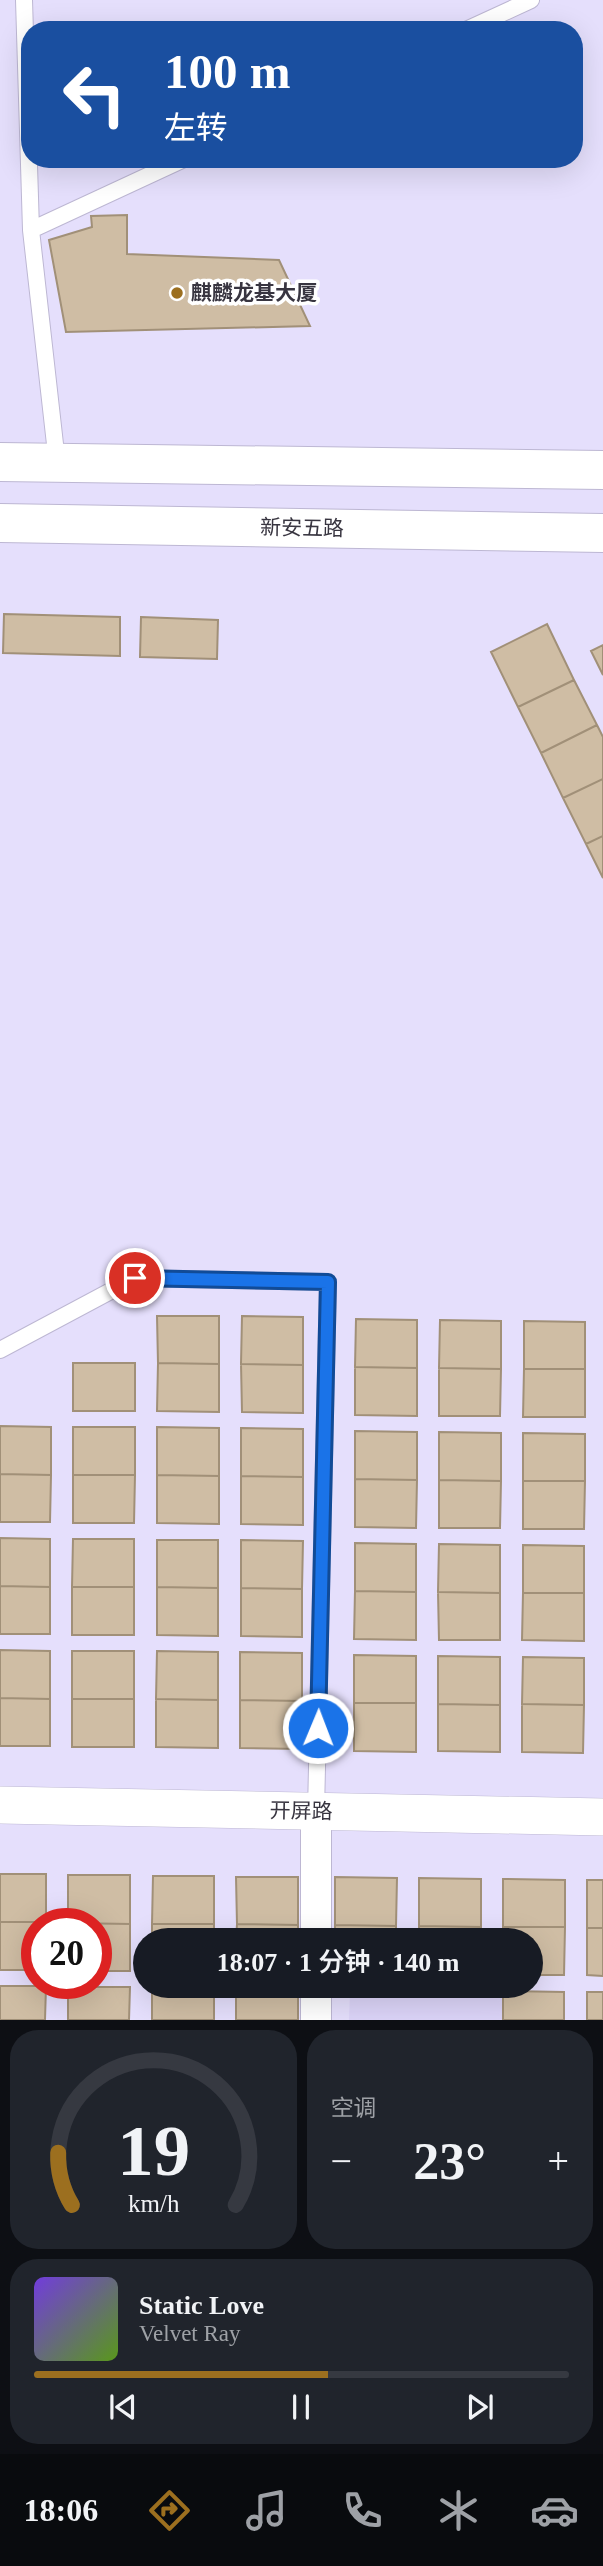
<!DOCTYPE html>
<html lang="zh">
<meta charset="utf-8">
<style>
body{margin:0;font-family:"Times New Roman","Noto Sans SC",serif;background:#20242c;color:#f1f3f6;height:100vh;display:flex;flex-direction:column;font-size:26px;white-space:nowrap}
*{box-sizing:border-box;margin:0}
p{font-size:23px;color:#9ea1a6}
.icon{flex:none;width:38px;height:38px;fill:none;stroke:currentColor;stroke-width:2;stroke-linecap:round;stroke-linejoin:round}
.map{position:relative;height:2020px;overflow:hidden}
.sheet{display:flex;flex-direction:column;gap:10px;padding:10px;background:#0d0f14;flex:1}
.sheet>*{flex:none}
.top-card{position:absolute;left:21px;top:21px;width:562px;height:147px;border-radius:28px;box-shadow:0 7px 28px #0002;background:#1a4fa0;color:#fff;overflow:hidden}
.speed{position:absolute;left:21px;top:1908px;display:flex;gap:14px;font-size:35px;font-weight:700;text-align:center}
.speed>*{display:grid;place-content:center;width:91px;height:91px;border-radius:50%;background:#171b24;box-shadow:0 7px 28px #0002;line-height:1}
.speed .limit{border:10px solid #d22;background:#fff;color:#111}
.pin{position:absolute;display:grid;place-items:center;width:60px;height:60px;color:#fff;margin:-30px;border:4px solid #fff;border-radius:50%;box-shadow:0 2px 7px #0007}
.me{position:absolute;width:77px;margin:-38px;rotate:1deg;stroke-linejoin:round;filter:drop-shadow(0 0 5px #0008)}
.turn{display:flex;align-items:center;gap:24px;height:147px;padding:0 28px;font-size:32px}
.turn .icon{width:91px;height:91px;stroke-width:2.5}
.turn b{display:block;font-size:49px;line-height:60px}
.big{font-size:52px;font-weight:600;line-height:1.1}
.sheet .tile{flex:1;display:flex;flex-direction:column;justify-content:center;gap:10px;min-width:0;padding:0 24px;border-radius:28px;background:#20242c}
.sheet .dial{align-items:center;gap:0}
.dial svg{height:182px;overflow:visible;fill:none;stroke:#363941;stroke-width:7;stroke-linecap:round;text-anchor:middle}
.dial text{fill:#f1f3f6;stroke:none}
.song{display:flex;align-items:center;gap:21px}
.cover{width:84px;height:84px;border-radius:10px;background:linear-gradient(135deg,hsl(260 70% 55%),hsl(90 70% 35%))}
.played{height:7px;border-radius:4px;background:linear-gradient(90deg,#9c6f1f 55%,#363941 55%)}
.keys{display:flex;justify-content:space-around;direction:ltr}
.heat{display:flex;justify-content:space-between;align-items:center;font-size:38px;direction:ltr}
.sheet .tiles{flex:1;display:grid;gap:10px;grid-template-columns:1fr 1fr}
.tile:last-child{grid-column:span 2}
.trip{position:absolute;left:133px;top:1928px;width:410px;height:70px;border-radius:35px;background:#171b24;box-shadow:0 7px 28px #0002;font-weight:600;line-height:70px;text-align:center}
.menu{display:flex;height:112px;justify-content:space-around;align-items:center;background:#090b0e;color:#9ea1a6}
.menu .icon{width:49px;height:49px}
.menu .current{color:#9c6f1f}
.menu b{font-size:32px;color:#f1f3f6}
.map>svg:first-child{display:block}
.built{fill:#dcd4f8}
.building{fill:#cfbda4;stroke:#a19078;stroke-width:2}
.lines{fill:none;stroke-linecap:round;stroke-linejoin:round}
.service-casing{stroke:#bdb7d3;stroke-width:18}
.minor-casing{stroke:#bdb7d3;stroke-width:32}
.tertiary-casing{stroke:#bdb7d3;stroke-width:38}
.primary-casing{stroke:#bdb7d3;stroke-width:40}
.service{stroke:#fff;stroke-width:16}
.minor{stroke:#fff;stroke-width:30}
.tertiary{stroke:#fff;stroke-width:37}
.primary{stroke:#fff;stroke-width:38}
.route-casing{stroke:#114b97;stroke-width:18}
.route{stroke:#1a73e8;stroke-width:12}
.poi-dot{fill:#9c6f1f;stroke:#fff;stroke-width:2.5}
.labels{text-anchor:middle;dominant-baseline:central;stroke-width:7;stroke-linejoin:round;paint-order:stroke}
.poi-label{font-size:21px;font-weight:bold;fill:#383540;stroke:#fff;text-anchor:start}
.street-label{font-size:21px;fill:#383540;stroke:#fff}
</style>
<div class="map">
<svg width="603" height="2020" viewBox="0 0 603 2020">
<rect width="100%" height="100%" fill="#e5dffc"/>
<path class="built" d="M350 1991 518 1997 517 2020H349Z"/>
<path class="building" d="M127 215V254L279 260 310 326 66 332 49 240 92 227 91 216Z
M4 614 120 617V656L3 653Z
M141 617 218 620 217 659 140 657Z
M547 624 574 680 518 707 491 652Z
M603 645V675L591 651Z
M574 680 597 725 541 753 518 707Z
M597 725 603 737V779L563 798 541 753Z
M603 779V836L586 844 563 798Z
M603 836V878L586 844Z
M157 1316H219V1364L158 1363Z
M242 1316 303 1317V1365L241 1364Z
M356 1319 417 1320V1368L355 1367Z
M440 1320 501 1321V1369L439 1368Z
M524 1321 585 1322V1369H524Z
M73 1363H135V1411H73Z
M158 1363 219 1364V1412L157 1411Z
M241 1364 303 1365V1413L242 1412Z
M355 1367 417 1368V1416L355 1415Z
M439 1368 501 1369 500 1416H439Z
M524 1369H585V1417H523Z
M0 1426 51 1427V1475L0 1474Z
M73 1427H135V1475H73Z
M157 1427 219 1428V1476L157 1475Z
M241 1428 303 1429V1477L241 1476Z
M355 1431 417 1432V1480L355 1479Z
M439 1432 501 1433V1481L439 1480Z
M523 1433 585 1434V1481H523Z
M0 1474 51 1475 50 1522H0Z
M73 1475H135L134 1523H73Z
M157 1475 219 1476V1524L157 1523Z
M241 1476 303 1477V1525L241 1524Z
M355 1479 417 1480 416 1528 355 1527Z
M439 1480 501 1481 500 1528H439Z
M523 1481H585L584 1529H523Z
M0 1538 50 1539V1587L0 1586Z
M73 1539H134V1587H72Z
M157 1540H218V1588L157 1587Z
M241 1540 303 1541 302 1589 241 1588Z
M355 1543 416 1544V1592L355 1591Z
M439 1544 500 1545V1593L438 1592Z
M523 1545 584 1546V1593H523Z
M0 1586 50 1587V1634H0Z
M72 1587H134V1635H72Z
M157 1587 218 1588V1636L157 1635Z
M241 1588 302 1589V1637L241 1636Z
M355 1591 416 1592V1640L354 1639Z
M438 1592 500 1593V1640H439Z
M523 1593H584V1641L522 1640Z
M0 1650 50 1651V1699L0 1698Z
M72 1651H134V1699H72Z
M157 1651 218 1652V1700L156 1699Z
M240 1652 302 1653V1701L240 1700Z
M354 1655 416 1656V1703H354Z
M438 1656 500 1657V1705L438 1704Z
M523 1657 584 1658V1705L522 1704Z
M0 1698 50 1699V1746H0Z
M72 1699H134V1747H72Z
M156 1699 218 1700V1748L156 1747Z
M240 1700 302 1701 301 1749 240 1748Z
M354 1703H416V1752L354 1751Z
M438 1704 500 1705V1752L438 1751Z
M522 1704 584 1705 583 1753 522 1752Z
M0 1874H46V1922H0Z
M68 1875H130V1924L68 1923Z
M153 1876H214V1924H152Z
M236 1877H298V1925L237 1924Z
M335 1877 397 1878 396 1926 335 1925Z
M419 1878 481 1879V1927L419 1926Z
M503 1879 565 1880V1927H503Z
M587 1880H603V1928H587Z
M0 1922H46L37 1923V1970H0Z
M68 1923 130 1924V1971H96V1923Z
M152 1924H214V1941H152Z
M237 1924 298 1925V1941H236Z
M335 1925 396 1926V1941H335Z
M419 1926 481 1927V1941H419Z
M503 1927H565L564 1975H530V1941H503Z
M587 1928H603V1976L587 1975Z
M0 1986H46L45 2020H0Z
M68 1987H130L129 2020H68Z
M152 1988H214V2020H152Z
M236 1989H298V2020H236Z
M503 1991 564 1992V2020H503Z
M587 1992H603V2020H587Z"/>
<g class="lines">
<defs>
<path id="service" d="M24 0 31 230 57 462
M466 30 531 0
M31 230 184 159
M0 1350 135 1278 328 1282 316 1811"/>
<path id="minor" d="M316 1811V1941
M316 1986V2020"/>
<path id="tertiary" d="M0 1805 603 1817"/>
<path id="primary" d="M0 462 603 470
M0 523 603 533"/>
</defs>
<use href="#service" class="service-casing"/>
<use href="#minor" class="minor-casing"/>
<use href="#tertiary" class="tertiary-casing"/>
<use href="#primary" class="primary-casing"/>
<use href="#service" class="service"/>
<use href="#minor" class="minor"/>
<use href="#tertiary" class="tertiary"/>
<use href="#primary" class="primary"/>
</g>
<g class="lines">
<defs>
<path id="route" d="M135 1278 328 1282 318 1728"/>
</defs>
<use href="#route" class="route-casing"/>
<use href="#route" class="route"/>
</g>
<circle class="poi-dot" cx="177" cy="293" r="7"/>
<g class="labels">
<g class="poi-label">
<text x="191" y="293">麒麟龙基大厦</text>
</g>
<g class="street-label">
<text transform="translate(302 528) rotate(1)">新安五路</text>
<text transform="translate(301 1811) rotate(1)">开屏路</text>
</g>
</g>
</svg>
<div class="speed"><div class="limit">20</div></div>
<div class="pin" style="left:135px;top:1278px;background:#d93025"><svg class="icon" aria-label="arrive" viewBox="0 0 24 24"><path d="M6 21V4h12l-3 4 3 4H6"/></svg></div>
<svg class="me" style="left:318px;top:1728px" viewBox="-20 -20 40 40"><circle r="17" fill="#1a73e8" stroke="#fff" stroke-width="3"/><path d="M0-11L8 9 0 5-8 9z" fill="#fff"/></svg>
<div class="trip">18:07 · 1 分钟 · 140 m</div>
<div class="top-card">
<div class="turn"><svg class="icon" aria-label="left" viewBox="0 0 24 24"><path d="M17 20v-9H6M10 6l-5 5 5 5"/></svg><div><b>100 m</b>左转</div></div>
</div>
</div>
<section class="sheet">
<div class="tiles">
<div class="tile dial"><svg viewBox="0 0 100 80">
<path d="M14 69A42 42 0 1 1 86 69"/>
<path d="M14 69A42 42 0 0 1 8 46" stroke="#9c6f1f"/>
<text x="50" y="56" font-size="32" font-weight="700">19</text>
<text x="50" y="72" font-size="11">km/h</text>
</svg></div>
<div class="tile"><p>空调</p>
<div class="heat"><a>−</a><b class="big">23°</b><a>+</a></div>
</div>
<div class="tile">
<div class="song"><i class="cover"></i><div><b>Static Love</b><p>Velvet Ray</p></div></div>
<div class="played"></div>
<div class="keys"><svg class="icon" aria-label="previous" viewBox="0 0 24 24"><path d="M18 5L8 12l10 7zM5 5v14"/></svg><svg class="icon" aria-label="pause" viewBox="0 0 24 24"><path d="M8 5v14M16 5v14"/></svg><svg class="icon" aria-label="next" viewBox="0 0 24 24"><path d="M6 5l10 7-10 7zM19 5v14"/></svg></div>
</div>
</div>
</section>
<nav class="menu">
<b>18:06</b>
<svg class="icon current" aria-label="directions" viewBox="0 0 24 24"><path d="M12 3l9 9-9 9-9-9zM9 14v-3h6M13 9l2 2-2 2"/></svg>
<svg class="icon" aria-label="music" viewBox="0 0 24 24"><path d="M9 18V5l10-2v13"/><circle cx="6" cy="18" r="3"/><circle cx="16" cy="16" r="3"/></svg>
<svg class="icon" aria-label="phone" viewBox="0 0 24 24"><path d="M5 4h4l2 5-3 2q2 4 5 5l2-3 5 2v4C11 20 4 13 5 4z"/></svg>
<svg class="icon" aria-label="climate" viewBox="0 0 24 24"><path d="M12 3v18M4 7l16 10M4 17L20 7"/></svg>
<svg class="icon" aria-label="car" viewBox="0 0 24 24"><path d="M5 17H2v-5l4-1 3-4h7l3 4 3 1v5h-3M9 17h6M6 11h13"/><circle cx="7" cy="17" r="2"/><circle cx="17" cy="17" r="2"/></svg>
</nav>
